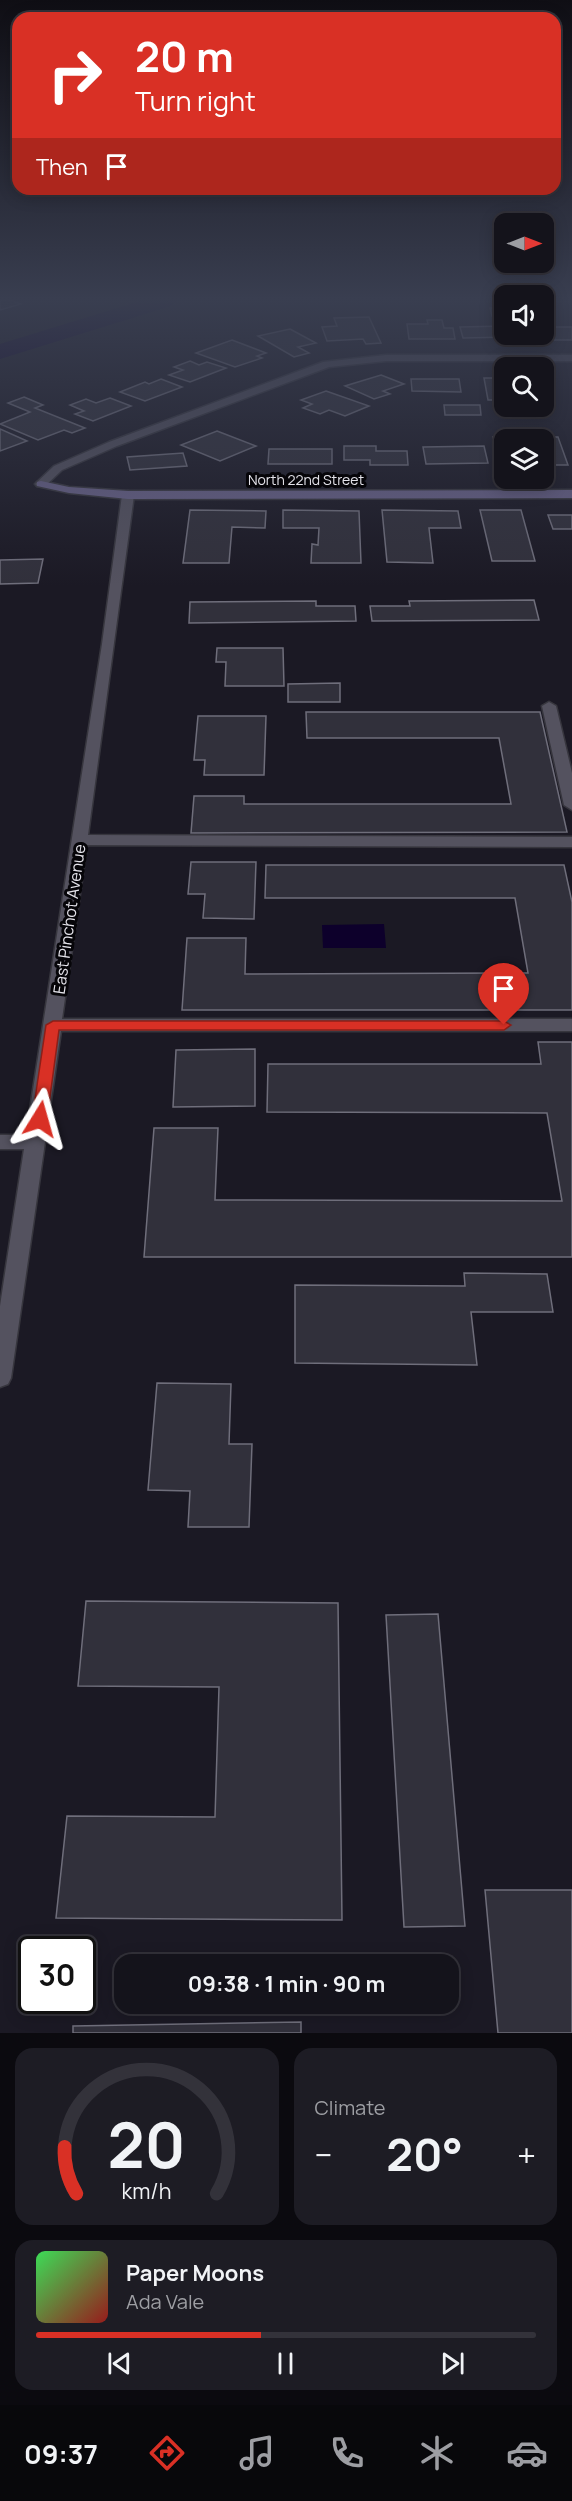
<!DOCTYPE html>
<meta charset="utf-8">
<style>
body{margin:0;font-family:Manrope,sans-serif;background:#1d1c24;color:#f1f3f6;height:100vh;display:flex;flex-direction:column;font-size:22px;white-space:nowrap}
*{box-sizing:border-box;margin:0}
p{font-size:20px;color:#9d9ea3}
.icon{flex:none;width:33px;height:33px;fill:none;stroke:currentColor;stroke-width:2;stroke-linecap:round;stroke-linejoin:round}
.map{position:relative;height:2033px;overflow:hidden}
.drawer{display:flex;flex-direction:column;gap:15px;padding:15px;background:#0b0a0f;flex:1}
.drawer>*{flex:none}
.guide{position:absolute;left:12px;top:12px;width:549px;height:183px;border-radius:18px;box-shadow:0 3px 15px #0003,0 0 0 2px #33323a;background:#d93025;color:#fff;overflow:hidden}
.needle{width:39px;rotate:90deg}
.fabs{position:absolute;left:494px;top:213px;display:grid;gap:12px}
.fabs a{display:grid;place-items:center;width:60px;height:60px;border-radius:12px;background:#14131b;box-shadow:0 3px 15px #0003,0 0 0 2px #33323a;font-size:30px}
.speed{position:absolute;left:18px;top:1936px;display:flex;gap:12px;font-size:30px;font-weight:700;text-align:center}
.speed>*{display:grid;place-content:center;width:78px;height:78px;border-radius:50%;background:#14131b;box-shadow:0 3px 15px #0003,0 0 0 2px #33323a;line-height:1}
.speed .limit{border:3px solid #111;border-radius:9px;background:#fff;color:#111}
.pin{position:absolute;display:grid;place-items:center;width:51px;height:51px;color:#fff;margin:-62px -26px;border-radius:50% 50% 50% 0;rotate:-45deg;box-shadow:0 0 6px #0007}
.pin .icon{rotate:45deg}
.me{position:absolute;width:66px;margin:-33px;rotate:8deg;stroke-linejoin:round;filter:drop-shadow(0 0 4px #0008)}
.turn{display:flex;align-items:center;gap:21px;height:126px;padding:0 24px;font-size:27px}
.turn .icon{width:78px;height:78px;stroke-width:2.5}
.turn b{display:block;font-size:42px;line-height:51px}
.then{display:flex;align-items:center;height:57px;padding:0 24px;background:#0003;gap:12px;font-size:22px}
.big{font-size:45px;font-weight:700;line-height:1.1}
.drawer .tile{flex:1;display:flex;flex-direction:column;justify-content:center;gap:9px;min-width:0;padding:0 21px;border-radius:18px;background:#1d1c24}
.drawer .dial{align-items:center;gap:0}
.dial svg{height:156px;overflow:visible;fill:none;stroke:#33323a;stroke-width:7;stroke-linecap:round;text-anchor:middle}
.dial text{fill:#f1f3f6;stroke:none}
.song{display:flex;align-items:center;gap:18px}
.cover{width:72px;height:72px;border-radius:9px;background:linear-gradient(135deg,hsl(130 70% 55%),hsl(0 70% 35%))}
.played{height:6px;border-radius:3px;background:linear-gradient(90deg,#d93025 45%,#33323a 45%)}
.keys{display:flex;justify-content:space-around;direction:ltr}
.heat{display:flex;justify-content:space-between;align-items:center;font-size:33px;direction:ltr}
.drawer .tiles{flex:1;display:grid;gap:15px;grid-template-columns:1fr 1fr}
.tile:last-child{grid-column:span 2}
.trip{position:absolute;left:114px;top:1954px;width:345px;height:60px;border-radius:18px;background:#14131b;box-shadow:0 3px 15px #0003,0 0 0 2px #33323a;font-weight:700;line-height:60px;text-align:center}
.menu{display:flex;height:96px;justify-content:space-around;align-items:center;background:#08080b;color:#9d9ea3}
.menu .icon{width:42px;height:42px}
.menu .active{color:#d93025}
.menu b{font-size:27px;color:#f1f3f6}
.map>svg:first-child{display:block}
.water{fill:#0d002b}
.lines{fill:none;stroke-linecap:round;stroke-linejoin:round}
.canal{fill:#0d002b;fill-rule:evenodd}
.building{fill:#31303b;stroke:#6f6e7b;stroke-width:1.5}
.street-casing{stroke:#37363e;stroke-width:3}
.secondary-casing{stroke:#37363e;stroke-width:3}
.street{fill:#54525f;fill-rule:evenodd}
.secondary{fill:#696288;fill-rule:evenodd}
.route{fill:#d93025;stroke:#8d1f18;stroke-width:1.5}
.labels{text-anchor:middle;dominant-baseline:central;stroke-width:6;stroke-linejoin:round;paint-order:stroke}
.far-street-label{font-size:14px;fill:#e4e3ea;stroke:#060509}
.street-label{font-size:16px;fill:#e4e3ea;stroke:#060509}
</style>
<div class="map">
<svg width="572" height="2033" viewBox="0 0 572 2033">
<rect width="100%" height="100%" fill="#1b1924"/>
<path class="water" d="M384 924 386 948H323L322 925Z"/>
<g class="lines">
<path class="canal" d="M140 301H174L171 306 0 359V344Z"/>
</g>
<path class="building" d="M0 301H13L21 304 0 310Z
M490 308H504V316H492Z
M369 317 381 343 366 344 363 339 327 341 322 327 337 326 334 318Z
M427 320H442L444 328H453L455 339H409L407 324H428Z
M504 326V334H512L513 337 463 338 460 327Z
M543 327H572V340H552L550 335H537L543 334Z
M290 329 316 343 298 347 309 353 294 357 258 336Z
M232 340 266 353 257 356 262 358 235 367 196 353Z
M190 361 199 365 207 362 226 368 190 382 169 375 183 370 174 367Z
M381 375 404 384 383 391 390 394 374 399 345 386Z
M484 378H504V400H488Z
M161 379 182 387 145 401 120 392 145 382 149 384Z
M411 379H459L461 392 412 391Z
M326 391 369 406 345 416 329 410 320 414 303 408 312 404 301 400Z
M24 397 43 405 35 408 85 428 72 433 64 430 38 440 0 424 30 412 8 403Z
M110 398 131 406 93 421 75 414 84 411 70 405 86 399 96 403Z
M444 405H480L481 415H445Z
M0 429 27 441 0 451Z
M217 431 256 446 220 461 181 445Z
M493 437H558L568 465H543V440H504V465H501Z
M344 446H376V451H407L408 465H370V460H344Z
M484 446 488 463 426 464 423 447Z
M269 449H332V464H268Z
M183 453 187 466 130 470 127 457Z
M190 510 266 511 265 528 232 527 229 563H183Z
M283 510 359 511 361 563H311L312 544 318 545 319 528H283Z
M382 510 458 511 461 528H429L433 563 387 562Z
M480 510H521L535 561H492Z
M548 515H572V529H553Z
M43 559 38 583 0 584V560Z
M534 600 539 620 372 621 370 606H410L409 601Z
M316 601V606H355L356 621 189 623 190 602Z
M217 648H283L284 686H225L226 662H216Z
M340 683V702H288V684Z
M306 712H540L567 832 191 833 194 796H244V804H511L499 738H307Z
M198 716H266L264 775H204L205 760H194Z
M191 862H256L254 919 203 918 205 894H188Z
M266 865H564L572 902V1010H182L187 938H246L245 974 528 973 515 898H265Z
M538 1042H572V1257H144L154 1128H218L215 1200 562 1201 547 1113 267 1112 268 1064H541Z
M255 1049V1106L173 1107 176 1050Z
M464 1273 547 1274 553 1312H471L477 1365 295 1363V1285L465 1286Z
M157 1383 231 1384 229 1444H252L249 1527H188L190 1491 148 1490Z
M86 1601 338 1603 342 1920 56 1918 67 1816 215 1817 219 1687 78 1686Z
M438 1614 465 1926 404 1927 386 1615Z
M485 1890H572V2033H498Z
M301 2022V2033H73V2026Z"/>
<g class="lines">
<defs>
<path id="street" d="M386 355H572V361H386L329 367 117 446 62 470 45 486H37L35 484 54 466 109 442 323 362Z
M128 491 134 495 88 835 572 837V847L87 845 62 1019H572V1031H61L11 1378 8 1384 0 1387V1306L24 1149H0V1135H26L102 644 122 495Z
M549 702 556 706 572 773V810L564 805 542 706Z"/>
<path id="secondary" d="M41 481 69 487 128 491 572 490V498L128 499 69 493 37 486V482Z"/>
</defs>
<use href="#street" class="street-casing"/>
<use href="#secondary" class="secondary-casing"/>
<use href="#street" class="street"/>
<use href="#secondary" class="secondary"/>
</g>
<linearGradient id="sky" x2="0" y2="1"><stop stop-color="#0f0e14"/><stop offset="0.51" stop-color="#393e50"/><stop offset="1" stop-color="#393e50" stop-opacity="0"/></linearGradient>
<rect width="572" height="586" fill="url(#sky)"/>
<path class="route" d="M53 1021H504L511 1025 504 1030H59L47 1119 40 1124 32 1119 46 1025Z"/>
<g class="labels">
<g class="far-street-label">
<text x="306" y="479">North 22nd Street</text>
</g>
<g class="street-label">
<text transform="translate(69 919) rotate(-82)">East Pinchot Avenue</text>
</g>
</g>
</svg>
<div class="fabs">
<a><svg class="needle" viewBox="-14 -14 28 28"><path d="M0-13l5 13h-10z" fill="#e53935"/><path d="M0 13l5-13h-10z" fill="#9d9ea3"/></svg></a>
<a><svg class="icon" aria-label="sound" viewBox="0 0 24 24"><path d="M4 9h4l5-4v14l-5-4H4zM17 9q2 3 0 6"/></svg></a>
<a><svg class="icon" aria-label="search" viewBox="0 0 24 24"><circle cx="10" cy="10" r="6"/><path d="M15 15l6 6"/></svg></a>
<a><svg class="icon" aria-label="layers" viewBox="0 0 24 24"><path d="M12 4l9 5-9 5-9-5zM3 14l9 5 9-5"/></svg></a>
</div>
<div class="speed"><div class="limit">30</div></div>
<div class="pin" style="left:504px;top:1025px;background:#d93025"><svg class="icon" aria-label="arrive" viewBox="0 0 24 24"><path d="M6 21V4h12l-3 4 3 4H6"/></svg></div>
<svg class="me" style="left:40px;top:1119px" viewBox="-20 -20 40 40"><path d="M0-17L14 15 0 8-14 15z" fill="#d93025" stroke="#fff" stroke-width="4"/></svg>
<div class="trip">09:38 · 1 min · 90 m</div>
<div class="guide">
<div class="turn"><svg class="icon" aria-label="right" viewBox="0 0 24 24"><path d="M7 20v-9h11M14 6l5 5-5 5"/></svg><div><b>20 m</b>Turn right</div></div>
<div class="then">Then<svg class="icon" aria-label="arrive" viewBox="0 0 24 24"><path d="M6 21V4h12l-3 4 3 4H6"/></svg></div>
</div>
</div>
<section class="drawer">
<div class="tiles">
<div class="tile dial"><svg viewBox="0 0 100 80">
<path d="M14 69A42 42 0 1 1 86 69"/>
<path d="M14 69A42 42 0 0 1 8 45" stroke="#d93025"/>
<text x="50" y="56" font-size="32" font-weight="700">20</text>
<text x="50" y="72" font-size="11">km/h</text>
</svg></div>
<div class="tile"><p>Climate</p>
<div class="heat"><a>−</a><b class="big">20°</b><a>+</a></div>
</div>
<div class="tile">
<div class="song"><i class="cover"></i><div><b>Paper Moons</b><p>Ada Vale</p></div></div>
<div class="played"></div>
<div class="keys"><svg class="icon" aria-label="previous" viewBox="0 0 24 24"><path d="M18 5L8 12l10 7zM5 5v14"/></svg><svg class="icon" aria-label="pause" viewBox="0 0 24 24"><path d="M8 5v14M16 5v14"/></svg><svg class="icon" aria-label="next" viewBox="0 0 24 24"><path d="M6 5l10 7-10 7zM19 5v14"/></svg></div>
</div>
</div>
</section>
<nav class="menu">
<b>09:37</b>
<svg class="icon active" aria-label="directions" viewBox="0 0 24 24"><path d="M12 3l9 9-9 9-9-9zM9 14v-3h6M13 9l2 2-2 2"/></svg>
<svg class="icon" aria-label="music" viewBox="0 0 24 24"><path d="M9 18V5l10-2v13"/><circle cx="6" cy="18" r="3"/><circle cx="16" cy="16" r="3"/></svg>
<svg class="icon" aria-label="phone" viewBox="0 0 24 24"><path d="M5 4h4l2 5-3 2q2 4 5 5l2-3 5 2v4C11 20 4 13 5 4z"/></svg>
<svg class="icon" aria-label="climate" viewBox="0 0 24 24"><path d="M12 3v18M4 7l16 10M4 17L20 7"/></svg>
<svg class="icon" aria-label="car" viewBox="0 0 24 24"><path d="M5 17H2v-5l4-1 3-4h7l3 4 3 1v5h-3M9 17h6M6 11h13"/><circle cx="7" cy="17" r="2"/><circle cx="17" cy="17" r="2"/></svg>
</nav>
